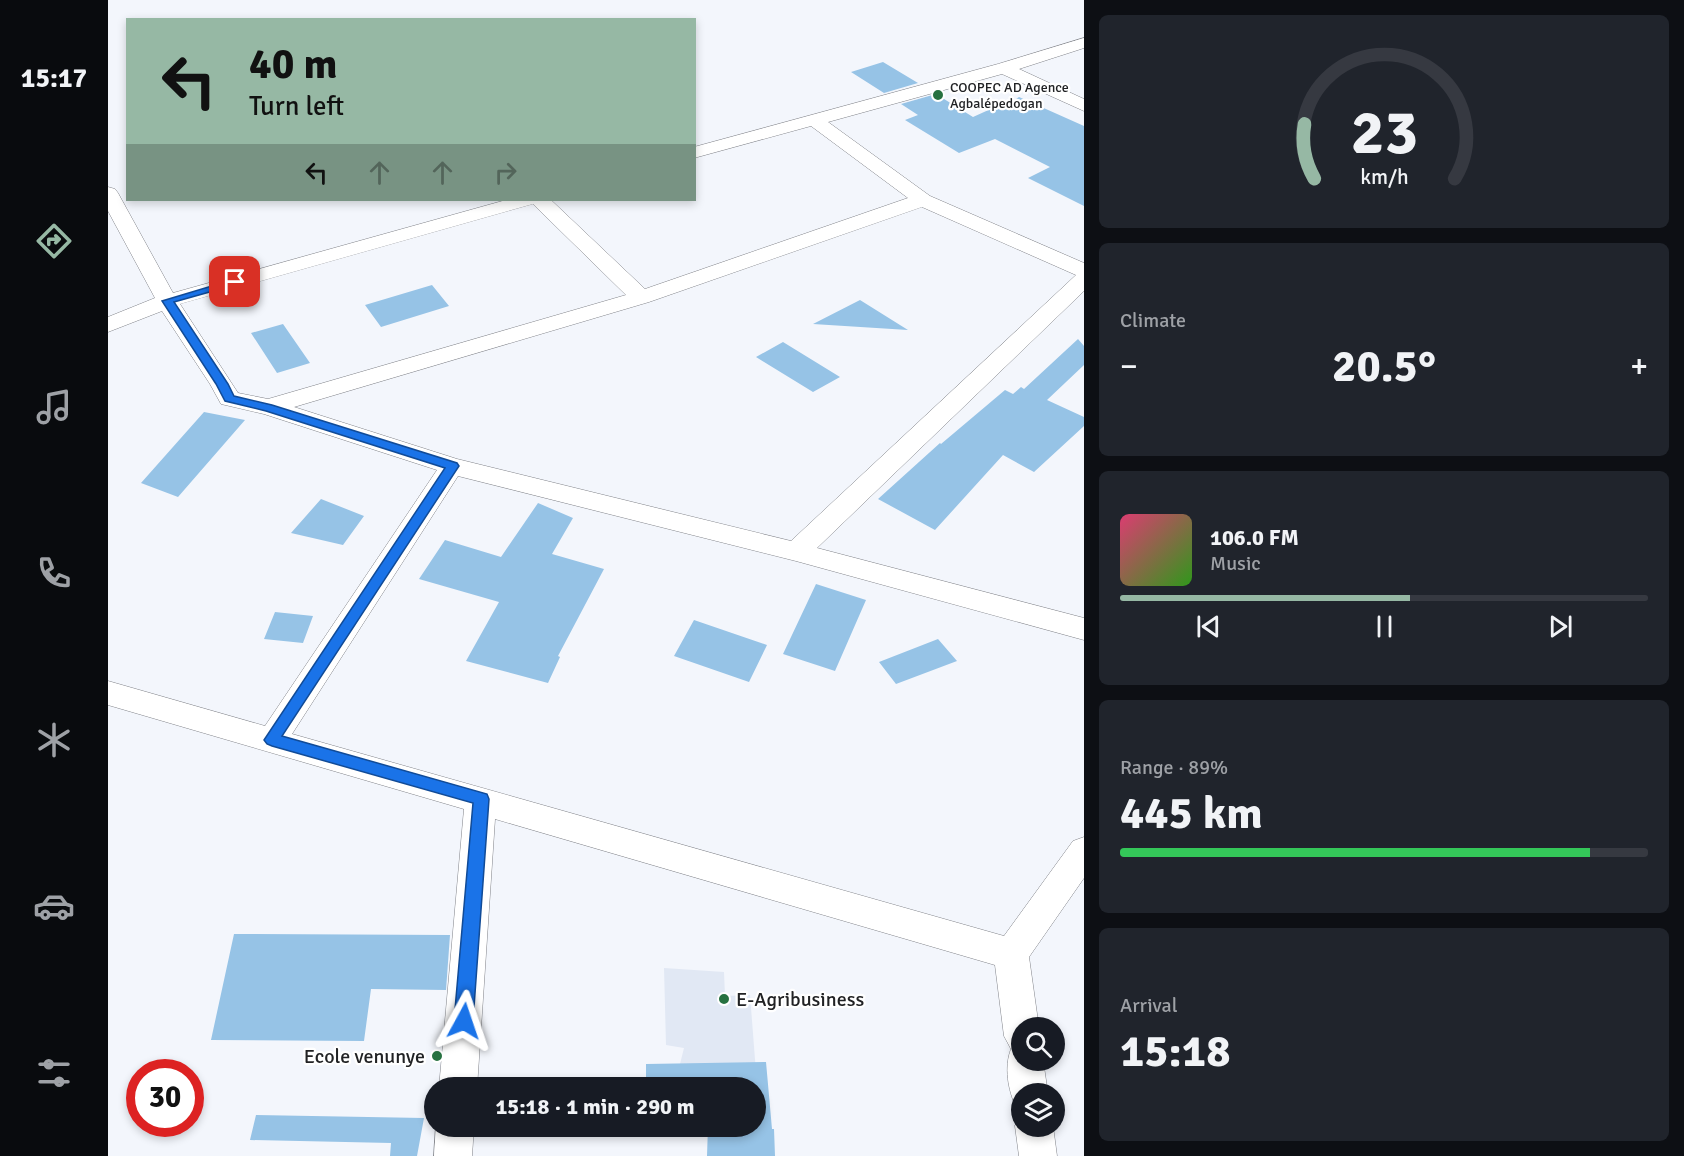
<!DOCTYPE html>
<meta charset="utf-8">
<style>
body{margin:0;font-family:Signika,sans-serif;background:#20242c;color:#f1f3f6;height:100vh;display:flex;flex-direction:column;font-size:22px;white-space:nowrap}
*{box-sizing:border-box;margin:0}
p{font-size:20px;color:#9ea1a6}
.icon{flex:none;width:33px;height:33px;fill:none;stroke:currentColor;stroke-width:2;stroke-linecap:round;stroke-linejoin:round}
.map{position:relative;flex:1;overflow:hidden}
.details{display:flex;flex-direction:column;gap:15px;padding:15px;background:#0d0f14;width:600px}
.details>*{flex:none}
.banner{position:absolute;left:18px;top:18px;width:570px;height:183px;border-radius:0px;box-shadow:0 3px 9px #0003;background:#96b8a4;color:#111;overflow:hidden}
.tools{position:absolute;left:903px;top:1017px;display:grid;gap:12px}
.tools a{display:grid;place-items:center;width:54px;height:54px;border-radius:50%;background:#171b24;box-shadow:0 3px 9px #0003;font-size:30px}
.speed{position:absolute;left:18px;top:1059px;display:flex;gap:12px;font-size:30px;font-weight:700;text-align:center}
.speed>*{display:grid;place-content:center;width:78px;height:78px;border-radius:50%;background:#171b24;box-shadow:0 3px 9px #0003;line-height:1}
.speed .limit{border:9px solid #d22;background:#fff;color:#111}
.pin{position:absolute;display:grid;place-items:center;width:51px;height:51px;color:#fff;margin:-26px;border-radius:12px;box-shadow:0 3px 9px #0006}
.me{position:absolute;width:66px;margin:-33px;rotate:5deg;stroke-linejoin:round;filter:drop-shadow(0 0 4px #0008)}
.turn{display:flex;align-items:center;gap:21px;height:126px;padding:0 24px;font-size:27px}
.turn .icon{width:78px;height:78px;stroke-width:2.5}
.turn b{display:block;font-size:42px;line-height:51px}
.lanes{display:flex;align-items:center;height:57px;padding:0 24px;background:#0003;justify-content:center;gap:30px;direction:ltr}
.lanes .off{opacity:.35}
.big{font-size:45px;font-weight:700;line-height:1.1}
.details .card{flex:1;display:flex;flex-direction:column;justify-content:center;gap:9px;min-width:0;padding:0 21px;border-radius:9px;background:#20242c}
.details .dial{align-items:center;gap:0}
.dial svg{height:156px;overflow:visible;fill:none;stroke:#363941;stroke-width:7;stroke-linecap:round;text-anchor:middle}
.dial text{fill:#f1f3f6;stroke:none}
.song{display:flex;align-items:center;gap:18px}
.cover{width:72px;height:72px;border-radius:9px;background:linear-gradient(135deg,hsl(340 70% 55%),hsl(110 70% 35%))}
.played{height:6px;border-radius:3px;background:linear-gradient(90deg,#96b8a4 55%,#363941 55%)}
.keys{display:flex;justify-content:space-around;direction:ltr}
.heat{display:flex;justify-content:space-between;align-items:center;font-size:33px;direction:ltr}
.charge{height:9px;border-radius:4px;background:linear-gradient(90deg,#34c759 89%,#363941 0)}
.trip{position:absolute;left:316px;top:1077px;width:342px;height:60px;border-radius:30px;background:#171b24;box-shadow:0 3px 9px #0003;font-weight:700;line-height:60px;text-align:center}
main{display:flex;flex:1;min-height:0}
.tab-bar{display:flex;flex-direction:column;width:108px;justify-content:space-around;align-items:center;background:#090b0e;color:#9ea1a6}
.tab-bar .icon{width:42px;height:42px}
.tab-bar .on{color:#96b8a4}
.tab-bar b{font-size:27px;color:#f1f3f6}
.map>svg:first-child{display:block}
.built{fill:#e1e8f4}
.building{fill:#96c3e6}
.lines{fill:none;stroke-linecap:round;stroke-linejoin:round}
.minor-casing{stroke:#818389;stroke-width:1}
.minor{fill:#fff;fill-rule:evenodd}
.route{fill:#1a73e8;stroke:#114b97;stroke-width:1.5}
.poi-dot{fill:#267140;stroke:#fff;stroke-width:2}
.labels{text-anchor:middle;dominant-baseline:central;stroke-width:4.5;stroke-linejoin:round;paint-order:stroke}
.far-poi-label{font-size:14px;fill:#212224;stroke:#fff;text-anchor:start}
.near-poi-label{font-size:20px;fill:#212224;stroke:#fff;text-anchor:start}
</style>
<main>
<nav class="tab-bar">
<b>15:17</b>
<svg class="icon on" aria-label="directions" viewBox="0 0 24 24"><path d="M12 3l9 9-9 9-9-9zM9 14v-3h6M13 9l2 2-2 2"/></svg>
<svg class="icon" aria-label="music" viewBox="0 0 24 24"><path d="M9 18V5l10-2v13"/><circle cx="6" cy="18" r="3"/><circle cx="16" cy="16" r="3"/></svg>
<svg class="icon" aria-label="phone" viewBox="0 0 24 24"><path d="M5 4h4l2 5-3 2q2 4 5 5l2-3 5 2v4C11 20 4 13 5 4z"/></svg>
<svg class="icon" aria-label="climate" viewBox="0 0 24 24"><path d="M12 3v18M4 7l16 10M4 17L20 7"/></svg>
<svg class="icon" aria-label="car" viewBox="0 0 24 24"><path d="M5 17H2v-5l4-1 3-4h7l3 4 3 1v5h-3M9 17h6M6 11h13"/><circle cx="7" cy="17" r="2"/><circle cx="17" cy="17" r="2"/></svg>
<svg class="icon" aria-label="filters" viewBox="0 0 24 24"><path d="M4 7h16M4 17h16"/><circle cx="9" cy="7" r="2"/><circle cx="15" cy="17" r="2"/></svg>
</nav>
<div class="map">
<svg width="976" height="1156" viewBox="0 0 976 1156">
<rect width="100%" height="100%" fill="#f3f6fc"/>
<path class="built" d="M556 968 616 972 617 996 642 995 648 1072 572 1064 576 1048 558 1045Z"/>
<path class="building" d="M775 62 810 83 776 93 743 72Z
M828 94 865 117 896 103 900 104 911 97 976 126V206L920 178 942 167 887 139 851 153 797 120 810 115 793 104Z
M324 285 341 306 273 327 257 305Z
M752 300 800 330 705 324Z
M175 324 202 363 169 373 143 333Z
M970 339 976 346V365L939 400 976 417V426L926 472 895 455 827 530 770 499 832 443 833 444 897 390 905 394 913 387 916 389Z
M675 342 732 377 705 392 648 357Z
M96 412 137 420 70 497 33 483Z
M213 499 256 516 235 545 183 533Z
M430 503 465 518 444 554 496 569 450 656 452 657 440 683 358 661 391 602 311 579 337 540 393 557Z
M708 584 758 600 727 671 675 654Z
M167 612 205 616 195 643 156 639Z
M586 620 659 645 641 682 566 656Z
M830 639 849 661 788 684 771 662Z
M126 934 342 935 338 990 263 989 256 1041 103 1040Z
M658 1062 664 1129H666L667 1156H599L600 1126H648V1088H538V1064Z
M148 1115 316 1118 309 1156H282L283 1143 142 1140Z"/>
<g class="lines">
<defs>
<path id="minor" d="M976 38V48L911 69 976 99V111L894 74 720 122 822 196 976 263V291L709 548 976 618V640L688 561 350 476 184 734 896 936 965 841 976 837V878L921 957 931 1028H914V1060H935L940 1094H914V1110L908 1107C900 1090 896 1067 903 1049L896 1036 887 965 387 819 369 1088H331L356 809 0 705V681L157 726 329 470 156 414 113 404 102 384 54 311 0 332V317L47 298 0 211V187L7 189 10 193 65 293 398 200H443L537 289 800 198 703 126 586 158V147L890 64ZM425 204 518 295 160 399 130 393 72 304ZM814 207 968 275 683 541 349 459 186 407 541 302Z
M914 1112V1126H945L949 1156H911L907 1126Z
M328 1126H366L364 1156H326Z"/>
</defs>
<use href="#minor" class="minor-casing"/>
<use href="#minor" class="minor"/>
</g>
<path class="route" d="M127 279 132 282 130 284 66 302 120 384 126 396 164 405 349 463 351 466 174 736 379 794 381 799 365 1021 362 1027 356 1030 349 1027 346 1021 365 803 164 746 159 744 156 740 337 468 158 411 117 401 108 384 54 301Z"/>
<g class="poi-dot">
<circle cx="830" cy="95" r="6"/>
<circle cx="616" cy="999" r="6"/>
<circle cx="329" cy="1056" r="6"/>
</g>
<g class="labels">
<g class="far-poi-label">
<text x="842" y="87">COOPEC AD Agence<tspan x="842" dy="16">Agbalépedogan</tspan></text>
</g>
<g class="near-poi-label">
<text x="628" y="999">E-Agribusiness</text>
<text x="317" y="1056" text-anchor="end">Ecole venunye</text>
</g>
</g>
</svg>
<div class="tools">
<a><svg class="icon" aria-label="search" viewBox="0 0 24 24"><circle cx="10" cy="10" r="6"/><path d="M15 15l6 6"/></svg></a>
<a><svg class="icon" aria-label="layers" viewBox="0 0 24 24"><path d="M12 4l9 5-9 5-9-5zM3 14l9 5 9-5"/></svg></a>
</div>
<div class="speed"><div class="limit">30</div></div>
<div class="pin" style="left:127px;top:282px;background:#d93025"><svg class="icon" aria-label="arrive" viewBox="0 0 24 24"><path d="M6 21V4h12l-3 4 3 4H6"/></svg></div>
<svg class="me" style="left:356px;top:1021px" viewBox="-20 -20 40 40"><path d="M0-17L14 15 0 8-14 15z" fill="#1a73e8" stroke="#fff" stroke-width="4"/></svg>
<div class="trip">15:18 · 1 min · 290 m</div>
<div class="banner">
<div class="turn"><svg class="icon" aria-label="left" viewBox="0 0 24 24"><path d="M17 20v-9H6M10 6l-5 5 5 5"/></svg><div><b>40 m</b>Turn left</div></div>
<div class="lanes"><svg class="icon" aria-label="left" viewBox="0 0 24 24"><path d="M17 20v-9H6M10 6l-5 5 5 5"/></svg><svg class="icon off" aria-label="ahead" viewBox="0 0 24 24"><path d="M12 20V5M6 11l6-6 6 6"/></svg><svg class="icon off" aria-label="ahead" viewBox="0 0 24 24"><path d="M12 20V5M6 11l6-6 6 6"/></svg><svg class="icon off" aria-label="right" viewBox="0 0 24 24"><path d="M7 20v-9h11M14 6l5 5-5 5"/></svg></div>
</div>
</div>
<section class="details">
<div class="card dial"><svg viewBox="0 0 100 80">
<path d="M14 69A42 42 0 1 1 86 69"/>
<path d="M14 69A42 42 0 0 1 9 41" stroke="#96b8a4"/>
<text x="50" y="56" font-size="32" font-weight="700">23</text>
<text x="50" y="72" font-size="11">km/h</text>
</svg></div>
<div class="card"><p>Climate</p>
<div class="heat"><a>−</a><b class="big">20.5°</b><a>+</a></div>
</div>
<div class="card">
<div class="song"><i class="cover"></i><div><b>106.0 FM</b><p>Music</p></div></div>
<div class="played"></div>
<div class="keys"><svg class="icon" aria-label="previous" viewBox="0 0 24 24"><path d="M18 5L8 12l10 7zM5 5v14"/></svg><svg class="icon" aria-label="pause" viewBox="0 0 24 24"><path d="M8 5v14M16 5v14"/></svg><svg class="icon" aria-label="next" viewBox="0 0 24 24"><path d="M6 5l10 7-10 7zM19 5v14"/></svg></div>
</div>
<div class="card"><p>Range · 89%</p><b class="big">445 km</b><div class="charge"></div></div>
<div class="card"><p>Arrival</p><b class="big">15:18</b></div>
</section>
</main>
